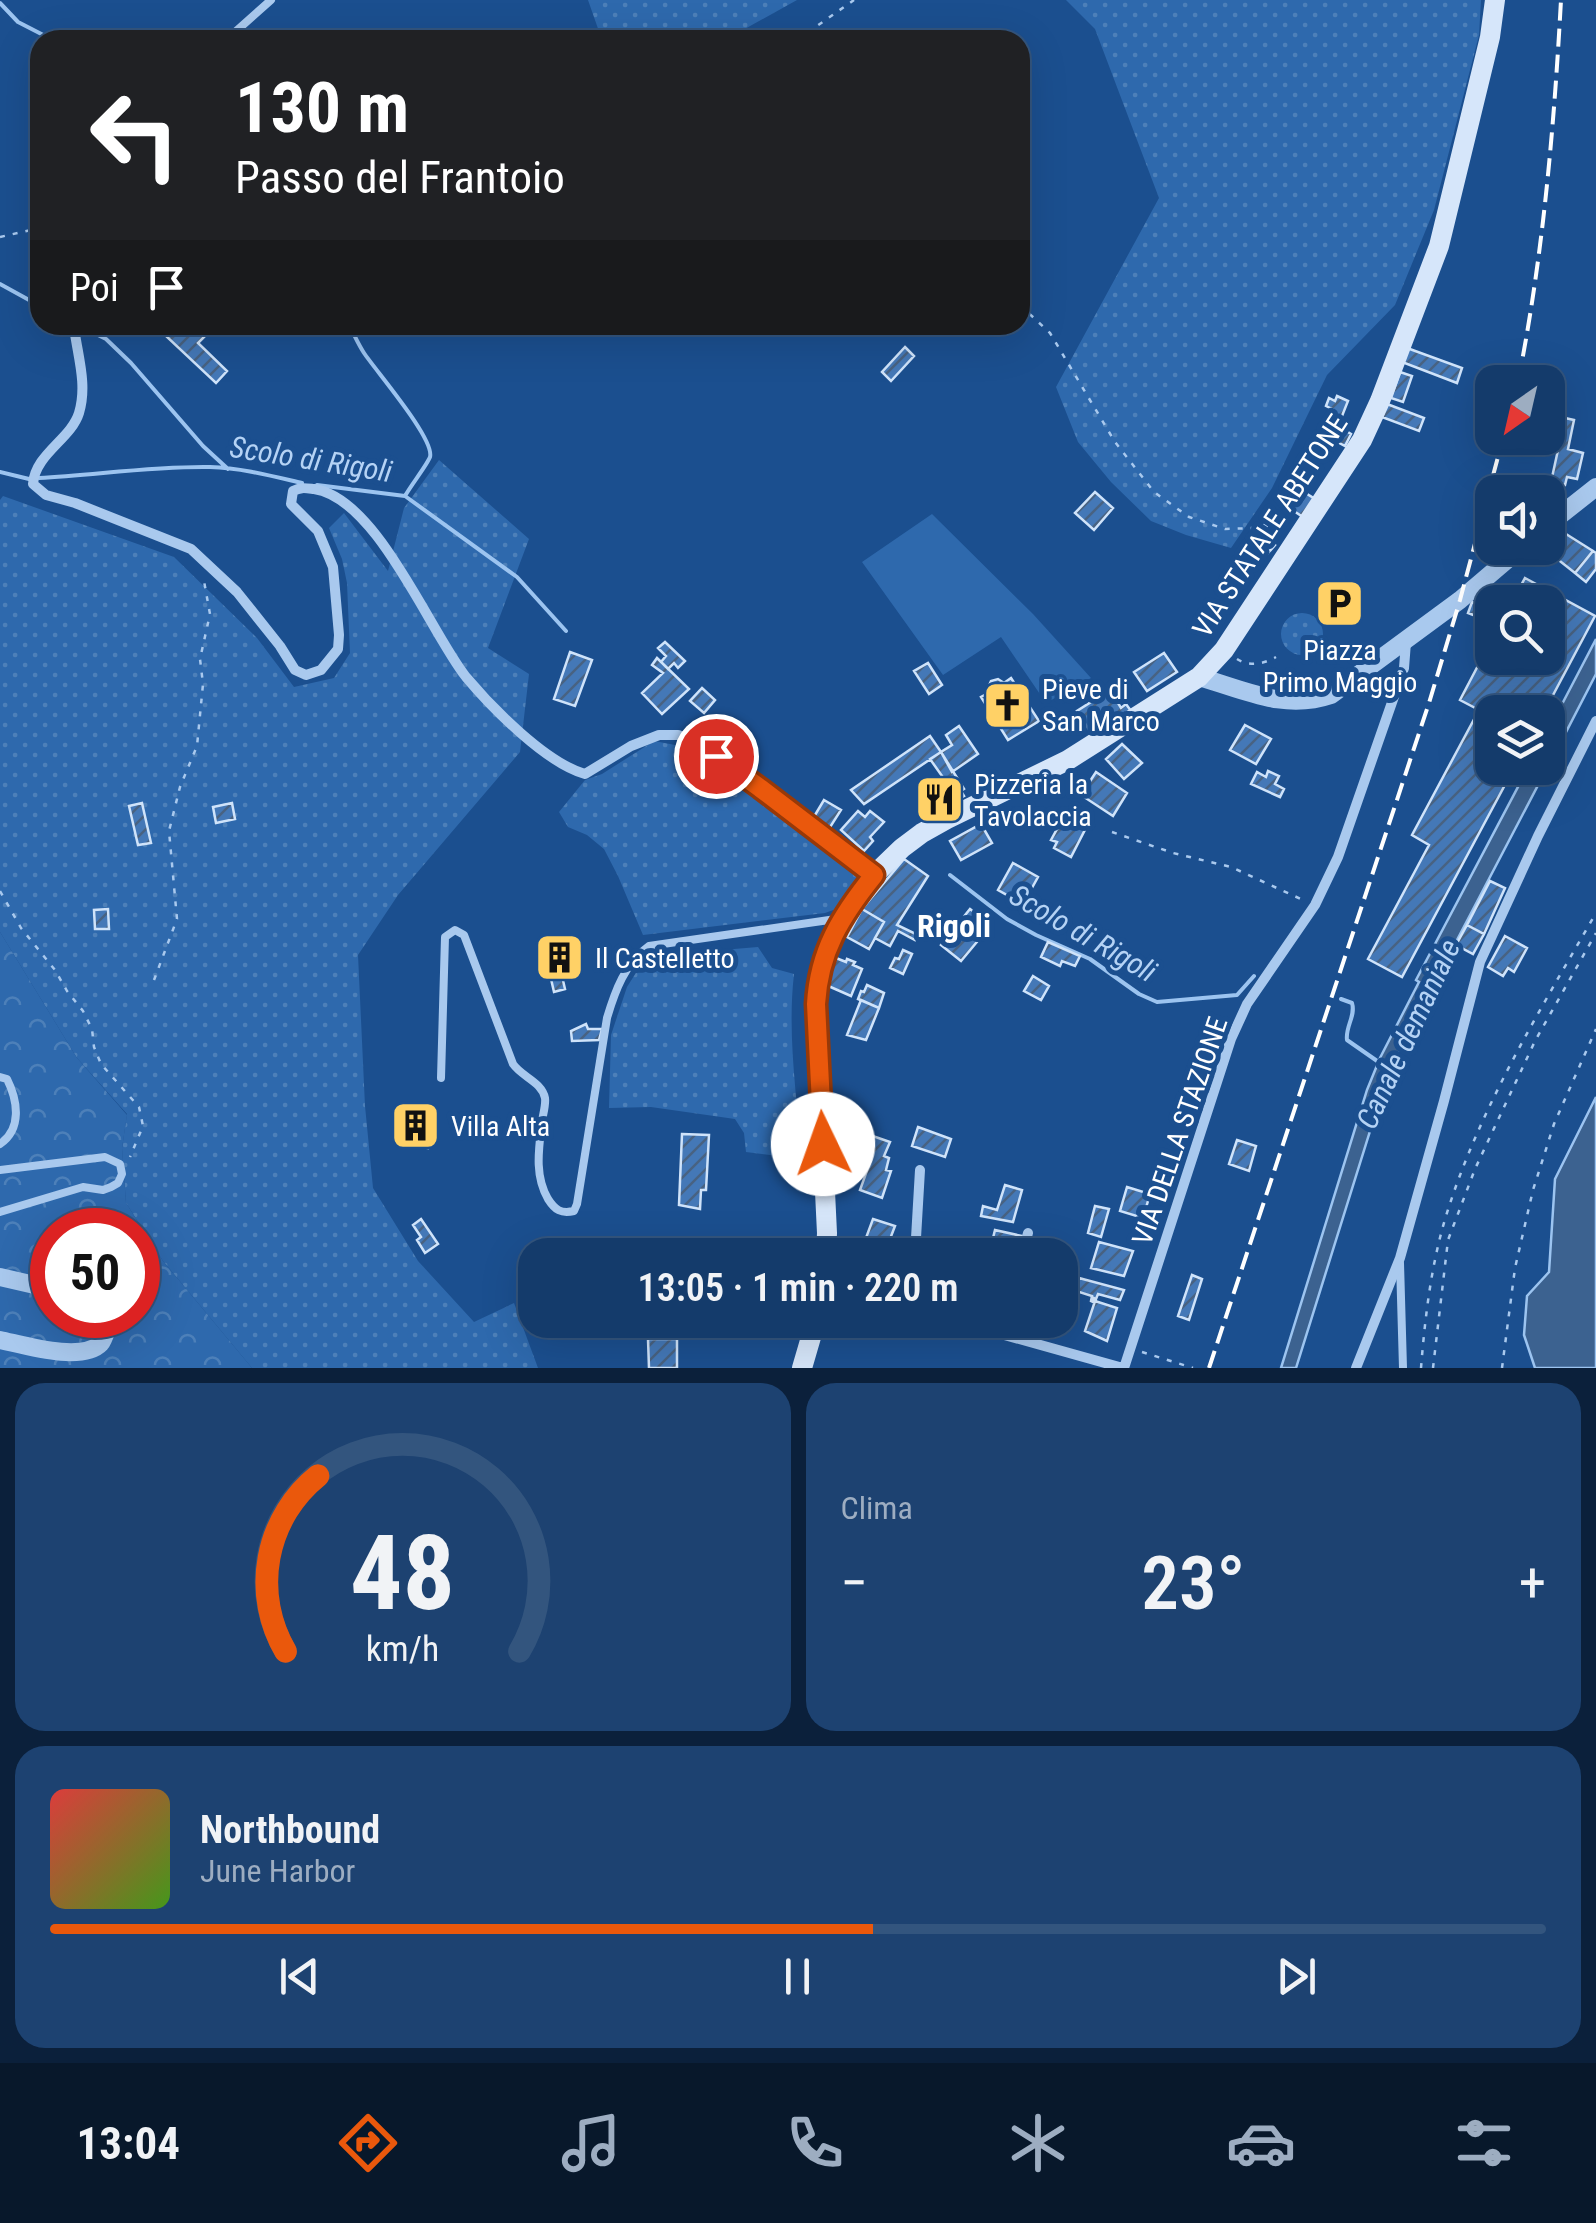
<!DOCTYPE html>
<html lang="it">
<meta charset="utf-8">
<style>
body{margin:0;font-family:"Roboto Condensed",sans-serif;background:#1d4271;color:#f1f3f6;height:100vh;display:flex;flex-direction:column;font-size:38px;white-space:nowrap}
*{box-sizing:border-box;margin:0}
p{font-size:32px;color:#9dadc1}
.icon{flex:none;width:55px;height:55px;fill:none;stroke:currentColor;stroke-width:2;stroke-linecap:round;stroke-linejoin:round}
.map{position:relative;height:1368px;overflow:hidden}
.side{display:flex;flex-direction:column;gap:15px;padding:15px;background:#0b203b;flex:1}
.side>*{flex:none}
.hud{position:absolute;left:30px;top:30px;width:1000px;height:305px;border-radius:30px;box-shadow:0 10px 40px #0002,0 0 0 2px #33557e;background:#202124;color:#fff;overflow:hidden}
.needle{width:65px;rotate:214deg}
.tools{position:absolute;left:1475px;top:365px;display:grid;gap:20px}
.tools a{display:grid;place-items:center;width:90px;height:90px;border-radius:20px;background:#143b6b;box-shadow:0 10px 40px #0002,0 0 0 2px #33557e;font-size:50px}
.speed{position:absolute;left:30px;top:1208px;display:flex;gap:20px;font-size:50px;font-weight:700;text-align:center}
.speed>*{display:grid;place-content:center;width:130px;height:130px;border-radius:50%;background:#143b6b;box-shadow:0 10px 40px #0002,0 0 0 2px #33557e;line-height:1}
.speed .limit{border:15px solid #d22;background:#fff;color:#111}
.pin{position:absolute;display:grid;place-items:center;width:85px;height:85px;color:#fff;margin:-42px;border:5px solid #fff;border-radius:50%;box-shadow:0 2px 10px #0007}
.me{position:absolute;width:110px;margin:-55px;rotate:357deg;stroke-linejoin:round;filter:drop-shadow(0 0 8px #0008)}
.turn{display:flex;align-items:center;gap:35px;height:210px;padding:0 40px;font-size:45px}
.turn .icon{width:130px;height:130px;stroke-width:2.5}
.turn b{display:block;font-size:70px;line-height:85px}
.then{display:flex;align-items:center;height:95px;padding:0 40px;background:#0003;gap:20px;font-size:38px}
.big{font-size:75px;font-weight:600;line-height:1.1}
.side .tile{flex:1;display:flex;flex-direction:column;justify-content:center;gap:15px;min-width:0;padding:0 35px;border-radius:30px;background:#1d4271}
.side .dial{align-items:center;gap:0}
.dial svg{height:260px;overflow:visible;fill:none;stroke:#33557e;stroke-width:7;stroke-linecap:round;text-anchor:middle}
.dial text{fill:#f1f3f6;stroke:none}
.song{display:flex;align-items:center;gap:30px}
.cover{width:120px;height:120px;border-radius:15px;background:linear-gradient(135deg,hsl(0 70% 55%),hsl(100 70% 35%))}
.played{height:10px;border-radius:5px;background:linear-gradient(90deg,#ea580c 55%,#33557e 55%)}
.keys{display:flex;justify-content:space-around;direction:ltr}
.heat{display:flex;justify-content:space-between;align-items:center;font-size:55px;direction:ltr}
.side .tiles{flex:1;display:grid;gap:15px;grid-template-columns:1fr 1fr}
.tile:last-child{grid-column:span 2}
.trip{position:absolute;left:518px;top:1238px;width:560px;height:100px;border-radius:30px;background:#143b6b;box-shadow:0 10px 40px #0002,0 0 0 2px #33557e;font-weight:600;line-height:100px;text-align:center}
.tabs{display:flex;height:160px;justify-content:space-around;align-items:center;background:#08182b;color:#9dadc1}
.tabs .icon{width:70px;height:70px}
.tabs .active{color:#ea580c}
.tabs b{font-size:45px;color:#f1f3f6}
.map>svg:first-child{display:block}
.grass{fill:url(#grass-dots)}
.forest{fill:url(#forest-crowns);fill-rule:evenodd}
.garden{fill:#2e69ad}
.water{fill:#3c6290;stroke:#9cc4f0;stroke-width:2.5}
.lines{fill:none;stroke-linecap:round;stroke-linejoin:round}
.stream{stroke:#9cc4f0;stroke-width:4}
.building{fill:url(#building-hatch);stroke:#cfe3fa;stroke-width:2.5}
.path{stroke:#a9c9ee;stroke-width:2.5;stroke-dasharray:5 8;stroke-linecap:butt}
.service{stroke:#a9c9ee;stroke-width:8}
.minor{stroke:#a9c9ee;stroke-width:10}
.tertiary{stroke:#a9c9ee;stroke-width:18}
.secondary{stroke:#d6e6fa;stroke-width:20}
.rail{stroke:#fff;stroke-width:4;stroke-dasharray:18 8;stroke-linecap:butt}
.route-casing{stroke:#983908;stroke-width:25}
.route{stroke:#ea580c;stroke-width:18}
.labels{text-anchor:middle;dominant-baseline:central;stroke-width:10;stroke-linejoin:round;paint-order:stroke}
.street-label{font-size:28px;fill:#fff;stroke:#1b4f8f}
.poi-label{font-size:28px;fill:#fff;stroke:#1b4f8f;text-anchor:start}
.water-label{font-size:30px;font-style:italic;fill:#b5d3f5;stroke:#1b4f8f}
.quarter-label{font-size:32px;font-weight:bold;fill:#fff;stroke:#1b4f8f}
</style>
<div class="map">
<svg width="1596" height="1368" viewBox="0 0 1596 1368">
<defs>
<pattern id="grass-dots" width="8" height="8" patternUnits="userSpaceOnUse" patternTransform="scale(2.5)"><rect width="8" height="8" fill="#2e69ad"/><path d="M2 2h.1M6 6h.1" fill="none" stroke="#4d80b9" stroke-width="1.8" stroke-linecap="round"/></pattern>
<pattern id="forest-crowns" width="20" height="18" patternUnits="userSpaceOnUse" patternTransform="scale(2.5)"><rect width="20" height="18" fill="#2e69ad"/><path d="M2 6a3 3 0 1 1 6 0M12 15a3 3 0 1 1 6 0" fill="none" stroke="#4d80b9"/></pattern>
<pattern id="building-hatch" width="6" height="6" patternUnits="userSpaceOnUse" patternTransform="scale(2.5)"><rect width="6" height="6" fill="#4478b7"/><path d="M-1 1l2-2M0 6l6-6M5 7l2-2" fill="none" stroke="#486282"/></pattern>
</defs>
<rect width="100%" height="100%" fill="#1b4f8f"/>
<path class="grass" d="M588 0H797L725 40H602Z
M1066 0H1481L1479 35 1434 210 1395 305 1327 375 1272 488 1231 548 1186 535 1151 521 1111 482 1078 442 1056 387 1159 198 1095 29Z
M439 460 529 539 488 648 529 674 520 752 398 895 358 955 365 1106 373 1188 418 1261 474 1322 514 1303 538 1368H252L163 1261 126 1203 122 1148 127 1114 77 1058 0 932V500L3 496 174 557 257 638 294 687 334 678 350 653 347 583 342 559 329 528 344 513 388 571 404 508Z
M1281 634a21 21 0 1 1 42 0a21 21 0 1 1-42 0Z
M654 741 691 748 860 873 836 909 825 913 643 935 618 876 604 849 587 835 568 827 559 812 585 780 602 774Z
M758 947 772 968 794 974C787 1035 797 1098 802 1159L746 1152 744 1133 735 1119 651 1107 609 1108 611 1035 627 987 639 968 663 955Z"/>
<path class="forest" d="M0 932 77 1058 127 1115 122 1148 126 1203 163 1261 252 1368H0ZM52 1230H138V1315H52Z"/>
<path class="garden" d="M932 514 1033 614 1091 678 1046 703 1001 637 943 675 862 562Z"/>
<path class="water" d="M1596 639V674L1548 767V731Z
M1528 768H1547L1400 1049 1386 1080 1296 1368H1281L1367 1090 1380 1058 1419 982 1416 980Z
M1596 1097V1368H1535L1524 1335 1527 1296 1549 1272 1555 1179Z"/>
<g class="lines">
<path class="stream" d="M0 3 18 22 53 40
M0 284 40 306
M78 325 106 339 131 363 203 446 228 469
M349 325C354 334 358 344 364 353 376 371 435 439 430 457 427 465 411 485 405 496
M0 472 29 479
M39 478C96 475 153 466 210 467 242 468 272 476 302 483
M317 485 405 496 517 577 566 631
M950 875 1007 919 1036 935 1090 959 1139 994 1157 1002 1237 995 1254 976
M1341 999 1352 1003C1356 1016 1345 1027 1347 1040L1380 1063"/>
</g>
<path class="building" d="M177 325H216L198 343 227 371 216 383 166 336Z
M905 347 914 356 891 381 882 372Z
M1407 348 1462 368 1457 383 1402 362Z
M1400 372 1412 376 1403 402 1391 398Z
M1337 396 1348 401 1338 426 1351 434 1345 446 1319 432 1332 409 1326 406 1329 398 1335 401Z
M1387 404 1424 418 1419 431 1382 417Z
M1565 418 1574 420 1568 449 1583 453 1577 479 1567 477 1565 485 1551 482Z
M1291 484 1315 499 1303 517 1280 502Z
M1095 492 1113 508 1094 530 1075 513Z
M1263 534 1275 545 1255 568 1243 558Z
M1566 534 1593 551 1575 573 1551 554Z
M1593 551 1596 553V569L1586 582 1575 573Z
M1525 578 1595 616 1544 712H1492V768H1514L1402 977 1368 959 1429 845 1412 835 1479 710 1460 700 1492 639V658H1548V602H1512Z
M1472 602 1492 609 1489 621 1468 613Z
M665 642 685 661 678 668 674 663 668 669 661 662 666 656 658 648Z
M570 652 592 660 575 706 554 699Z
M1164 653 1177 672 1147 691 1134 672Z
M657 658 689 689 662 714 642 693 663 673 652 665Z
M928 663 942 685 929 694 914 671Z
M1011 678 1039 721 1008 740 981 697 990 692 988 688 991 681 998 679 1004 683Z
M702 688 715 700 704 713 690 701Z
M1110 690 1121 708 1126 704 1131 711 1093 736 1077 711Z
M1245 725 1271 739 1256 764 1230 750Z
M959 726 978 754 952 772 941 752 952 745 946 735Z
M930 736 941 752 864 804 851 790Z
M1122 744 1142 763 1124 779 1106 759Z
M941 752 964 789 946 801 933 782 942 776 930 759Z
M1268 771 1279 776 1275 784 1284 789 1280 797 1251 784 1257 772 1266 777Z
M1096 772 1127 793 1113 816 1081 795Z
M933 782 946 801 961 791 964 796 933 813 920 791Z
M824 800 841 810 827 832 812 820Z
M142 803 151 843 138 845 129 806Z
M232 803 235 819 216 823 213 807Z
M1068 809 1090 820 1071 857 1054 848 1057 842 1051 840Z
M858 811 865 817 870 811 884 822 870 837 873 841 864 851 841 830Z
M981 824 992 843 961 860 950 841Z
M904 859 928 876 897 925 918 935 915 940 898 931 890 946 875 938 884 922 862 909Z
M1013 863 1038 877 1023 904 998 890Z
M1490 881 1505 888 1484 934 1467 925Z
M108 909 109 929H95L94 910Z
M862 909 884 922 869 949 847 937Z
M970 909 991 925 961 961 941 945Z
M1467 925 1484 934 1473 954 1456 945Z
M1505 936 1527 948 1514 972 1508 968 1503 976 1488 967Z
M568 938 576 973 562 976 565 989 554 992 543 944Z
M1048 942 1080 956 1075 966 1062 961 1060 966 1041 957Z
M903 950 912 954 903 974 890 968 895 958 899 959Z
M836 958 846 962 847 959 855 962 853 965 862 969 851 996 826 985Z
M1033 976 1049 986 1041 1000 1024 991Z
M867 985 884 993 879 1008 858 999 861 991 864 992Z
M861 1000 879 1008 866 1040 847 1035Z
M586 1024 588 1029H602L599 1040 572 1041 571 1031Z
M404 1105 434 1109 428 1148 398 1143Z
M918 1127 951 1139 945 1157 912 1146Z
M682 1134 709 1135 706 1190H701L700 1209 679 1205Z
M867 1134 890 1142 884 1156 889 1158 886 1170 891 1171 882 1198 860 1190 869 1165 864 1163 869 1150 862 1148Z
M1237 1140 1256 1146 1249 1171 1229 1164Z
M1005 1185 1022 1190 1013 1222 981 1216 983 1206 997 1210Z
M1127 1187 1150 1194 1143 1218 1120 1211Z
M1095 1206 1109 1209 1101 1237 1088 1233Z
M421 1219 438 1244 425 1253 417 1240 421 1237 413 1225Z
M873 1219 895 1226 885 1252 891 1255H866L869 1248 863 1246Z
M995 1230 1022 1236 1019 1249 992 1242Z
M1099 1242 1133 1251 1124 1276 1091 1268Z
M1192 1275 1202 1279 1189 1320 1178 1316Z
M1079 1278 1124 1290 1120 1300 1098 1294 1096 1299 1094 1298 1093 1302 1091 1301 1092 1296 1076 1291Z
M1095 1301 1117 1308 1107 1341 1085 1331Z
M648 1339H677V1368H649Z"/>
<g class="lines">
<path class="path" d="M797 40 854 0
M0 237 40 228
M1020 305 1050 333 1115 442 1154 492 1189 517 1225 529 1254 528 1264 525 1283 532
M1237 659C1249 667 1264 664 1276 657
M1112 832 1173 853 1231 867 1303 900
M0 891 21 928 55 970 67 991 83 1011 92 1029 94 1047 101 1064 139 1107 143 1126 130 1157
M154 980 177 919 169 831 180 787 197 746 203 684 200 659 210 614 204 581 206 578
M1142 1352 1193 1368
M1421 1368C1425 1318 1431 1265 1446 1216 1479 1109 1540 1010 1596 913
M1433 1368 1448 1240 1475 1169 1535 1041 1596 933
M1502 1368 1515 1268 1533 1190 1554 1124 1596 1029"/>
<path class="service" d="M176 40 234 33 271 0
M0 1077 7 1079C18 1101 22 1129 0 1144
M441 1078 445 937 455 930 464 935 513 1064C522 1077 542 1082 545 1098 546 1105 543 1114 542 1121 539 1148 534 1175 548 1199 555 1210 561 1214 574 1211L577 1204 607 1018C615 991 625 963 649 946L836 919
M0 1170 105 1157 120 1164 122 1174 118 1183 111 1187 103 1190 83 1187 0 1212
M1400 1263 1403 1368"/>
<path class="minor" d="M75 334C79 360 87 387 79 413 71 439 35 454 33 484L46 495 75 503 191 549 237 592 280 646 295 670 306 675 321 670 338 649 339 635 333 567 318 531 291 504 293 491C301 487 305 488 314 489 377 498 430 632 466 677 492 708 546 763 585 774L631 746 659 735H678L694 741 760 787 874 875
M915 1255 920 1170
M1022 1255 1028 1233
M951 1320 1123 1368
M1124 1368 1231 1039 1247 1004 1315 905 1338 857 1404 668 1406 642
M1356 1368 1400 1258 1444 1101 1480 962 1538 836 1596 721"/>
<path class="tertiary" d="M1548 525 1596 487
M1199 677C1245 690 1284 711 1331 695L1460 600 1521 548
M0 1277 52 1289
M0 1340C24 1345 82 1363 101 1343 103 1341 106 1332 107 1329L102 1315"/>
<path class="secondary" d="M826 1255 827 1233 816 1004 821 969 841 919 874 875 902 848 922 833 947 819 1068 760 1199 677 1224 650 1362 440 1380 401 1439 246 1490 37 1495 0
M802 1368 816 1320"/>
<path class="rail" d="M1518 382C1543 256 1554 128 1561 0
M1209 1368 1429 703 1460 600 1503 438"/>
</g>
<g class="lines">
<defs>
<path id="route" d="M716 756 760 788 874 875C841 916 819 951 816 1004L823 1144"/>
</defs>
<use href="#route" class="route-casing"/>
<use href="#route" class="route"/>
</g>
<defs>
<symbol id="parking-square" viewBox="-11 -11 22 22"><rect x="-9" y="-9" width="18" height="18" rx="4" fill="#ffd166" stroke="#1b4f8f"/><path d="M-3.5-5.5H1a3.5 3.5 0 0 1 0 7H-1V5.5H-3.5ZM-1-3.4V-.6H.8a1.4 1.4 0 0 0 0-2.8Z" fill="#111"/></symbol>
<symbol id="church-square" viewBox="-11 -11 22 22"><rect x="-9" y="-9" width="18" height="18" rx="4" fill="#ffd166" stroke="#1b4f8f"/><path d="M-1.2-6h2.4v3.5h3.3v2.4h-3.3V6h-2.4V-.1h-3.3v-2.4h3.3Z" fill="#111"/></symbol>
<symbol id="restaurant-square" viewBox="-11 -11 22 22"><rect x="-9" y="-9" width="18" height="18" rx="4" fill="#ffd166" stroke="#1b4f8f"/><path d="M-5-6h1v4h1v-4h1v4h1v-4h1v5L-1.5 .5V6h-2V.5L-5-1ZM5-6V6H3V1.5H1.5Q1.5-4 5-6Z" fill="#111"/></symbol>
<symbol id="building-square" viewBox="-11 -11 22 22"><rect x="-9" y="-9" width="18" height="18" rx="4" fill="#ffd166" stroke="#1b4f8f"/><path d="M-4-6H4V6H1V3H-1V6H-4ZM-2.5-4.3h1.7v1.8h-1.7ZM.8-4.3h1.7v1.8H.8ZM-2.5-1h1.7V.8h-1.7ZM.8-1h1.7V.8H.8Z" fill="#111"/></symbol>
</defs>
<g fill-rule="evenodd">
<use href="#parking-square" x="1312" y="576" width="55" height="55"/>
<use href="#church-square" x="980" y="678" width="55" height="55"/>
<use href="#restaurant-square" x="912" y="772" width="55" height="55"/>
<use href="#building-square" x="532" y="930" width="55" height="55"/>
<use href="#building-square" x="388" y="1098" width="55" height="55"/>
</g>
<g class="labels">
<g class="street-label">
<text transform="translate(1270 526) rotate(-57)">VIA STATALE ABETONE</text>
<text transform="translate(1180 1131) rotate(-71)">VIA DELLA STAZIONE</text>
</g>
<g class="poi-label">
<text x="1340" y="650" text-anchor="middle">Piazza<tspan x="1340" dy="32">Primo Maggio</tspan></text>
<text x="1042" y="689">Pieve di<tspan x="1042" dy="32">San Marco</tspan></text>
<text x="974" y="784">Pizzeria la<tspan x="974" dy="32">Tavolaccia</tspan></text>
<text x="595" y="958">Il Castelletto</text>
<text x="451" y="1126">Villa Alta</text>
</g>
<g class="water-label">
<text transform="translate(311 459) rotate(9)">Scolo di Rigoli</text>
<text transform="translate(1083 933) rotate(30)">Scolo di Rigoli</text>
<text transform="translate(1408 1034) rotate(-65)">Canale demaniale</text>
</g>
<g class="quarter-label">
<text x="954" y="926">Rigoli</text>
</g>
</g>
</svg>
<div class="tools">
<a><svg class="needle" viewBox="-14 -14 28 28"><path d="M0-13l5 13h-10z" fill="#e53935"/><path d="M0 13l5-13h-10z" fill="#9dadc1"/></svg></a>
<a><svg class="icon" aria-label="sound" viewBox="0 0 24 24"><path d="M4 9h4l5-4v14l-5-4H4zM17 9q2 3 0 6"/></svg></a>
<a><svg class="icon" aria-label="search" viewBox="0 0 24 24"><circle cx="10" cy="10" r="6"/><path d="M15 15l6 6"/></svg></a>
<a><svg class="icon" aria-label="layers" viewBox="0 0 24 24"><path d="M12 4l9 5-9 5-9-5zM3 14l9 5 9-5"/></svg></a>
</div>
<div class="speed"><div class="limit">50</div></div>
<div class="pin" style="left:716px;top:756px;background:#d93025"><svg class="icon" aria-label="arrive" viewBox="0 0 24 24"><path d="M6 21V4h12l-3 4 3 4H6"/></svg></div>
<svg class="me" style="left:823px;top:1144px" viewBox="-20 -20 40 40"><circle r="19" fill="#fff"/><path d="M0-13L10 11 0 6-10 11z" fill="#ea580c"/></svg>
<div class="trip">13:05 · 1 min · 220 m</div>
<div class="hud">
<div class="turn"><svg class="icon" aria-label="left" viewBox="0 0 24 24"><path d="M17 20v-9H6M10 6l-5 5 5 5"/></svg><div><b>130 m</b>Passo del Frantoio</div></div>
<div class="then">Poi<svg class="icon" aria-label="arrive" viewBox="0 0 24 24"><path d="M6 21V4h12l-3 4 3 4H6"/></svg></div>
</div>
</div>
<section class="side">
<div class="tiles">
<div class="tile dial"><svg viewBox="0 0 100 80">
<path d="M14 69A42 42 0 1 1 86 69"/>
<path d="M14 69A42 42 0 0 1 24 15" stroke="#ea580c"/>
<text x="50" y="56" font-size="32" font-weight="700">48</text>
<text x="50" y="72" font-size="11">km/h</text>
</svg></div>
<div class="tile"><p>Clima</p>
<div class="heat"><a>−</a><b class="big">23°</b><a>+</a></div>
</div>
<div class="tile">
<div class="song"><i class="cover"></i><div><b>Northbound</b><p>June Harbor</p></div></div>
<div class="played"></div>
<div class="keys"><svg class="icon" aria-label="previous" viewBox="0 0 24 24"><path d="M18 5L8 12l10 7zM5 5v14"/></svg><svg class="icon" aria-label="pause" viewBox="0 0 24 24"><path d="M8 5v14M16 5v14"/></svg><svg class="icon" aria-label="next" viewBox="0 0 24 24"><path d="M6 5l10 7-10 7zM19 5v14"/></svg></div>
</div>
</div>
</section>
<nav class="tabs">
<b>13:04</b>
<svg class="icon active" aria-label="directions" viewBox="0 0 24 24"><path d="M12 3l9 9-9 9-9-9zM9 14v-3h6M13 9l2 2-2 2"/></svg>
<svg class="icon" aria-label="music" viewBox="0 0 24 24"><path d="M9 18V5l10-2v13"/><circle cx="6" cy="18" r="3"/><circle cx="16" cy="16" r="3"/></svg>
<svg class="icon" aria-label="phone" viewBox="0 0 24 24"><path d="M5 4h4l2 5-3 2q2 4 5 5l2-3 5 2v4C11 20 4 13 5 4z"/></svg>
<svg class="icon" aria-label="climate" viewBox="0 0 24 24"><path d="M12 3v18M4 7l16 10M4 17L20 7"/></svg>
<svg class="icon" aria-label="car" viewBox="0 0 24 24"><path d="M5 17H2v-5l4-1 3-4h7l3 4 3 1v5h-3M9 17h6M6 11h13"/><circle cx="7" cy="17" r="2"/><circle cx="17" cy="17" r="2"/></svg>
<svg class="icon" aria-label="filters" viewBox="0 0 24 24"><path d="M4 7h16M4 17h16"/><circle cx="9" cy="7" r="2"/><circle cx="15" cy="17" r="2"/></svg>
</nav>
